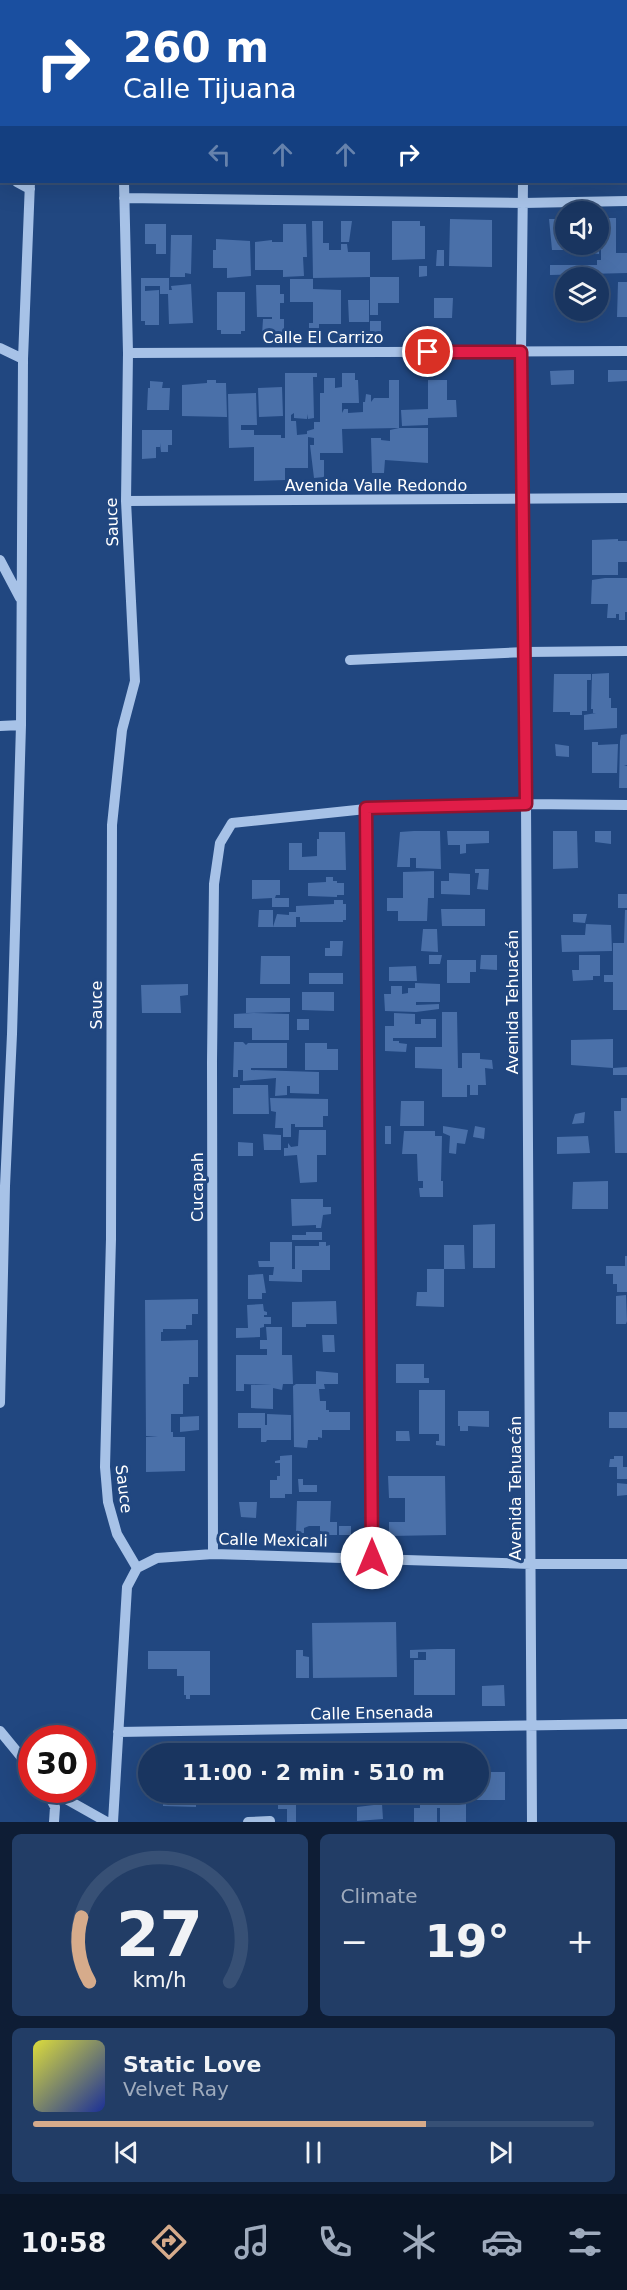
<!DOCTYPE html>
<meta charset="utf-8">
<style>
body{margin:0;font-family:"DejaVu Sans",sans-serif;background:#223d66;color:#f1f3f6;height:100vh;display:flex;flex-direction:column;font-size:22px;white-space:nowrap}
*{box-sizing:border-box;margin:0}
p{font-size:20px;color:#9fabbd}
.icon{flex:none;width:33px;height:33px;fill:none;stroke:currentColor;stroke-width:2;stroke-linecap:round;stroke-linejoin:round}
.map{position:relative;height:1822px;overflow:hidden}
.details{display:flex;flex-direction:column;gap:12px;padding:12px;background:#0e1d35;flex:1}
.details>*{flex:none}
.top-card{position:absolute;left:0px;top:0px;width:627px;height:183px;box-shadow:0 6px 24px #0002,0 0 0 2px #375075;background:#1a4fa0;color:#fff;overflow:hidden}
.buttons{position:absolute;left:555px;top:201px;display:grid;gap:12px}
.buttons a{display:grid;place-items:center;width:54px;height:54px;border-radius:50%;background:#193560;box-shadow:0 6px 24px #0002,0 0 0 2px #375075;font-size:30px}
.speed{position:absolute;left:18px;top:1725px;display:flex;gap:12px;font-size:30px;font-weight:700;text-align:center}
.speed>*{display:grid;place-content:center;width:78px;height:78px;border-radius:50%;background:#193560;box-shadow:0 6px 24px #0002,0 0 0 2px #375075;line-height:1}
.speed .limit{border:9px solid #d22;background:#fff;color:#111}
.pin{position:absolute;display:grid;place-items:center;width:51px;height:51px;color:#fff;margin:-26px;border:3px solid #fff;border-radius:50%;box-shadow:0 2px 6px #0007}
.me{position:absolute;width:66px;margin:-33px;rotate:0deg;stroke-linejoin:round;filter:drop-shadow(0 0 4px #0008)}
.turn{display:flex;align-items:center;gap:21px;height:126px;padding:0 24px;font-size:27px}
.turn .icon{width:78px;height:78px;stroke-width:2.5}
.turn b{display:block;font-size:42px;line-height:51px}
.lanes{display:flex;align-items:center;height:57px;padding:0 24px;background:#0003;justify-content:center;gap:30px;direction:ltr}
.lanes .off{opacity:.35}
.big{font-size:45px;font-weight:800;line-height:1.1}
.details .widget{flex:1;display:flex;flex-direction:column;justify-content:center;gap:9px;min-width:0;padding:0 21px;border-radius:9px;background:#223d66}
.details .dial{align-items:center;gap:0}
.dial svg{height:156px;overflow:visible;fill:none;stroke:#375075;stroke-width:7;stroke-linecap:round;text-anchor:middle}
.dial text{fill:#f1f3f6;stroke:none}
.song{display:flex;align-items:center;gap:18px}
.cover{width:72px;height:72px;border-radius:9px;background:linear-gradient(135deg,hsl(60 70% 55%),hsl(230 70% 35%))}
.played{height:6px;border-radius:3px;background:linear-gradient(90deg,#d6ab8b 70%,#375075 70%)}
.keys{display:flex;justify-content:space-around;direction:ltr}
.heat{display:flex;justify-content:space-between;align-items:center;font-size:33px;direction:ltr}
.details .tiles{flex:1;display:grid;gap:12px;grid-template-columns:1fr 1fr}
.widget:last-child{grid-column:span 2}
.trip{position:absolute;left:138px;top:1743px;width:351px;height:60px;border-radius:30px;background:#193560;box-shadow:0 6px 24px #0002,0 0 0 2px #375075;font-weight:800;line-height:60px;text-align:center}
.tabs{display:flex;height:96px;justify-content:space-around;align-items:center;background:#0a1526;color:#9fabbd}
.tabs .icon{width:42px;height:42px}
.tabs .current{color:#d6ab8b}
.tabs b{font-size:27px;color:#f1f3f6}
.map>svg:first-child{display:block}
.building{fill:#4a70a9}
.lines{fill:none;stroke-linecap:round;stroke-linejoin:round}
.minor{stroke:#a7c2e7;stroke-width:10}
.route-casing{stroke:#92132f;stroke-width:15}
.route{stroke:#e11d48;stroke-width:10}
.labels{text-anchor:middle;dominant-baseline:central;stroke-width:6;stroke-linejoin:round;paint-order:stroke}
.street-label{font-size:16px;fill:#fff;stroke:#214780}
</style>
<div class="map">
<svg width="627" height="1822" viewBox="0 0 627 1822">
<rect width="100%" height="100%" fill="#214780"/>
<path class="building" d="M598 218H616V253H627V273L550 275V265H597V260H601V250H599V254L592 253V250H552L549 219H566V244H598Z
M450 219 492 220V267L449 266Z
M312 221H323V243H329V250H341V244H347L348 252H370V277L313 278Z
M341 221H352L349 242H341Z
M392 221H420V226H425V259L392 260Z
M145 224H166V254H156V244H145Z
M283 224H306L307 257H303L304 276 283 277V270H255V242L272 240V242H283Z
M171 235H192L191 274 185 273V277H170Z
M216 239 250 241 251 276 227 278V268H213V250H216Z
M437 250H444V266H436Z
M419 266H427V276L419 277Z
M370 277H399V303H378V315H370Z
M141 278H169V290H172L171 286 191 284 193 323 169 324 168 294H160V286H145V291L159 290V325H145V321H141Z
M290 279H313V289L341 290V324H319V335H313V329H309V323H313V302H290Z
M618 282H627V317H617Z
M256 285H280V294H284V303H280V319H284V335H262L263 319H272V317H257Z
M217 292H245V331H241V334H221V330H217Z
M453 298 452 318H434V298Z
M348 300H369V322H349Z
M370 321H381V334H370Z
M574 370V384L551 385 550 371Z
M608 370H627V381L608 382Z
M285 373H317V377H313L314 418 308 419V414L307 419 294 418V413L291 415V421H296L297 435 307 434V431L314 429V422H320V393H324V378H335V388L342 387V373H355V380H358L359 403H342V413L344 409H348V413L363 412V402H365L366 394 371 395V402L374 398H389V380H399V428L342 429 343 453H320V460H324V477L314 478 310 445H314V438L308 437V468H285V480L254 481V447L229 448 228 394 256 393 257 425H241V430H254V435H281V438H285Z
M207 380H216V383H226L227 417 182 416V385L207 383Z
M428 380H447V400H456L457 417 428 418V425L402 426 401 410 428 409Z
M150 381 163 382 162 388H170L169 410H147L148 388H150Z
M282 387 283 416 259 417 258 388Z
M399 428H428V463L385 460 384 473H372L371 438H381V440L390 441V430Z
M142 430H172V445H168V452H161L160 443V447H156V458L142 459Z
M618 539V541H627V562H618V575H592V540Z
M605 578H627V612H625V620H619V614H616V618H607L608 604H591L592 580Z
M609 673V698H611V708H617V728L584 730V715L596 713H593V709H591L592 674Z
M554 674H591V680H587V711H582V715H570V712H553Z
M627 734V765H624L627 766V788H619L620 741 621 735Z
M592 742H598V745L618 744 617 773H592Z
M555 744 569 746V757L556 756Z
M414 831H440L441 869 416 868V858H410V867H397L400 832Z
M447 831H489V843L466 844V853L460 854V845H448Z
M553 831H577L578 868 553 869Z
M595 831H611V844L595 842Z
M319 832H345L346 870H289V843H302V857L317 856V839H319Z
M475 869H489L488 890 477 889 479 873H475Z
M434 871V898H428L427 921H398V911H387V898H403V872Z
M449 873 470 874V895L441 894V881H449Z
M326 877H333V881H337V883H344V895H337V897L308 896V883L326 882Z
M252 880H280V895H276L275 898H289V907H272V898L252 899Z
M618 894H627V908H618Z
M334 900H343V904H346V920H343V922H300V917H296V927H273L277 914 289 915V912H296V906L334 904Z
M441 909H485V926H442Z
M259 910H273V927H258Z
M625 910H627V1010H613V982H604V975H613V943H624Z
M573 914H587L585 923 573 922Z
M586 924 611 925 612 951 562 952 561 935H585Z
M423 929H437L438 952 421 951Z
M330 941H343L342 956H325V948H330Z
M429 955H442L440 964H429Z
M481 955H497V970L480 969Z
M579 955H600V976H593V980L573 981 572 970H579Z
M261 956H290V984H260Z
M447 960H476V972H470V983H447Z
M416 966 417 981H389V967Z
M309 973H343V984H309Z
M415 983 440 984V1002H416V1005L439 1004V1009L416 1012 385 1011 384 994H391V986H402V994L408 993V988H415Z
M188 984V995L180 996 181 1013H142L141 985Z
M302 992H334V1011L302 1010Z
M246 998H290V1012L246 1013Z
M442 1012H457L458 1068H462V1053H480V1059L492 1060 493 1069 485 1068 486 1085H478V1095H470V1085H467V1097H442V1069L415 1068V1047H442Z
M253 1013 289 1014V1040H252V1028H234V1014Z
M394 1013 415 1014V1024H421V1019H436V1038H393V1041H399V1043L407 1044 406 1052 385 1051V1026H394Z
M297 1019H309V1030H297Z
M613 1039V1068L627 1067V1075H613V1068L571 1065V1040Z
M234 1042H243L246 1045 248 1043H287V1068H251V1070L319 1072V1094L290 1093V1086H287V1095L275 1096 276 1078 243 1081V1070H238V1077H233Z
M305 1043H327V1049H338V1070H305Z
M240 1085H268L269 1114H233V1088H240Z
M270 1098 328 1099V1116H323V1127H295V1124H291V1137H283V1128H275L276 1112 271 1111Z
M621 1098H627V1153H615L614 1111H621Z
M401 1101H424V1126H400Z
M585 1112 584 1123 572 1124 575 1114Z
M385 1126H391V1144H385Z
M443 1126 468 1130 465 1144 457 1143 456 1154 449 1153 450 1136 443 1133Z
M475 1126 485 1128 484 1139 473 1137Z
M299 1130H326V1155H317V1182L300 1183 297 1155 284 1156V1148H288V1143L291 1147 298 1146Z
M404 1131H435V1136H442L441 1181H443V1197H420L419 1188H423V1181H418L417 1154H402Z
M263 1134 281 1135V1150H264Z
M588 1136 590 1153 557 1154V1137Z
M238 1142 253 1143V1156H238Z
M608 1181V1209H572L573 1182Z
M291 1199H323V1207H331V1214L323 1215 321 1228H316V1225L292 1226Z
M495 1224V1268H473V1225Z
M306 1232H322V1240H292V1235H306Z
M270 1242H292V1269H295V1246H319V1242H326V1246L330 1245V1270H302V1282L269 1281V1275H273L274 1267H259L258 1261H270Z
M444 1245H464L465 1269H444Z
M625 1256H627V1292H617V1284H613V1274H606V1266H625Z
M427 1269H444V1307L416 1306 417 1292H427Z
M263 1274 266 1293H262V1299H248V1275Z
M626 1295 627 1321 626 1324H616V1296Z
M198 1299V1314H192V1325H186V1329H163V1332H161V1341L198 1340V1377H189V1384H183V1414H171V1432H173V1437H185V1471L146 1472V1437L158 1436H146L145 1300Z
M336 1301 337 1324H306V1327H292V1302Z
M263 1304 264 1311 267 1312V1315H264V1317H271V1324H264V1327L260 1328V1337L236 1338V1328H248L247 1305Z
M266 1327H282V1355H292L293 1384H283L282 1390 273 1388V1409L251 1408V1385H272L244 1384V1391H236V1355H267V1349H260V1340H267Z
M322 1335H334L335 1352H323Z
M396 1364H424V1378H429V1383H396Z
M316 1371 338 1373V1384H324L325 1389H319L320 1401H326V1410H329V1412H350V1430H322V1438L318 1437V1440H308L307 1448 294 1447 293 1386 296 1384H316Z
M419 1390H445V1446L436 1445V1441H439V1434H419Z
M458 1411H489V1427L468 1426V1431H460V1426H458Z
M609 1412H627V1428H609Z
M238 1413H265V1425H267V1414L291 1415V1440H267L266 1442H261V1428H238Z
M199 1416V1430L180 1432V1417Z
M396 1431H409L410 1441H396Z
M292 1455V1494H285V1498H270V1480H277V1476H280V1463H275V1461L280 1460V1456Z
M614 1456H623V1467H627V1479H617V1467H609L610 1459H614Z
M388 1476H445L446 1535 389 1536V1522H405V1498H389Z
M298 1479H303V1485H317V1492H299Z
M617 1483 627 1484V1495L617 1496Z
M297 1501H331L330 1522H337V1535H320V1526H309L304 1528V1533H296Z
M239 1502H257L256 1518 241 1517Z
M339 1526H351V1535H339Z
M396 1622 397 1677 313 1678 312 1623Z
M437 1649H455V1695H414V1660H426V1652H418V1658H410V1650Z
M296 1650H303V1656L309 1657V1678H296Z
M148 1651H210V1695H190V1699H186V1695H184V1676H177V1669H148Z
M504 1685 505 1706H482V1686Z
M409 1744H440V1754H409Z
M296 1745V1754H163V1746Z
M360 1747H382V1754H360Z
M478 1772H505V1800H473V1795L478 1792Z
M163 1792H196V1807L163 1806Z
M278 1792H323V1802L296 1803V1822H287V1809H278Z
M324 1792H337V1802H324Z
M364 1792H440V1800H466V1822H440V1808H437V1822H414V1808H420V1801H390V1804H382L383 1819 357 1821V1807L382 1804V1797L381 1801H374V1796H364Z"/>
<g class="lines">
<path class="minor" d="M3 0 6 2
M522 0V2
M128 2V0
M626 42H627
M0 172 2 173
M17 182 30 189
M124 182 128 353 126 501 135 681 122 730 112 825 111 1239 105 1467 108 1502 117 1534 137 1568
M523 182 521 352 526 804 532 1822
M124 198 523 203 627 201
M0 348 23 359
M128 353 627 351
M126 501 627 498
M0 560 20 598
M350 660 525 652 627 651
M0 726 21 725
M366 809 372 1558
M0 1403 5 1186 12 1034 21 725 23 359 30 182
M213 1554 212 1062 214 884 220 843 232 823 366 809 526 804 627 805
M137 1568 157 1558 213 1554 531 1564H627
M0 1731 32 1770
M118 1732 627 1724
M46 1790 55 1807 54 1822
M50 1790 107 1822
M113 1822 127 1587 137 1568
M248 1822 270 1821"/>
</g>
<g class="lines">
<defs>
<path id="route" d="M372 1558 366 808 526 804 521 352H428"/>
</defs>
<use href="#route" class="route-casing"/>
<use href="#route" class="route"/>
</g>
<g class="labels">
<g class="street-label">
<text x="323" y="337">Calle El Carrizo</text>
<text x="376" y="485">Avenida Valle Redondo</text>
<text transform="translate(112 522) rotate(-92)">Sauce</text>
<text transform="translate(512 1002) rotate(-90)">Avenida Tehuacán</text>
<text transform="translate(96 1005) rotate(-90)">Sauce</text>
<text transform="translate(197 1187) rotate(-90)">Cucapah</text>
<text transform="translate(515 1488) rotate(-90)">Avenida Tehuacán</text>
<text transform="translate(124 1489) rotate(83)">Sauce</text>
<text transform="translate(273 1540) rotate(1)">Calle Mexicali</text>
<text transform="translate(372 1713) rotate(-1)">Calle Ensenada</text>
</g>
</g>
</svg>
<div class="buttons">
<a><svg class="icon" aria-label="sound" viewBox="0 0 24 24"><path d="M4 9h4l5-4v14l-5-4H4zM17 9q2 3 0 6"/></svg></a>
<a><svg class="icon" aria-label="layers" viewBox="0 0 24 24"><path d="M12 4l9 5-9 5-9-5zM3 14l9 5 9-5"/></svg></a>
</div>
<div class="speed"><div class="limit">30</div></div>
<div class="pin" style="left:428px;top:352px;background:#d93025"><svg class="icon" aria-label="arrive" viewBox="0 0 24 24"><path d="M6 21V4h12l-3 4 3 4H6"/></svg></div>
<svg class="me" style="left:372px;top:1558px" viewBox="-20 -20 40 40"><circle r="19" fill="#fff"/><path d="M0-13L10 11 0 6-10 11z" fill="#e11d48"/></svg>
<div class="trip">11:00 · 2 min · 510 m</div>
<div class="top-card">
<div class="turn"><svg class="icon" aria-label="right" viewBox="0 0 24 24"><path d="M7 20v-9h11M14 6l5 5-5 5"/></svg><div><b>260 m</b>Calle Tijuana</div></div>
<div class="lanes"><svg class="icon off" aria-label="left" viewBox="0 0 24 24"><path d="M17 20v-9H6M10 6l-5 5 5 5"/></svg><svg class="icon off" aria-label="ahead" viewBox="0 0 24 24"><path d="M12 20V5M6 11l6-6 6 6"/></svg><svg class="icon off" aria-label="ahead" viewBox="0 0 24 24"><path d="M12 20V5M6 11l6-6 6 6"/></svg><svg class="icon" aria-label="right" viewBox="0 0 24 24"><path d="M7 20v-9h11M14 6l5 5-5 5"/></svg></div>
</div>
</div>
<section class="details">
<div class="tiles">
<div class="widget dial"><svg viewBox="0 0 100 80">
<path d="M14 69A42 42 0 1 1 86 69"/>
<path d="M14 69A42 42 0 0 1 10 36" stroke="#d6ab8b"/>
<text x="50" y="56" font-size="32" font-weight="700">27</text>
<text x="50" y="72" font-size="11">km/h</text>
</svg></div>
<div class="widget"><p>Climate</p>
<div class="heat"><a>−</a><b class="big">19°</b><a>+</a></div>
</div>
<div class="widget">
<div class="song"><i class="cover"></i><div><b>Static Love</b><p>Velvet Ray</p></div></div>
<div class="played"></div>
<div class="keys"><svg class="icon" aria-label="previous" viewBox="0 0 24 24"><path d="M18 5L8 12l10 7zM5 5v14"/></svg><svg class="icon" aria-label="pause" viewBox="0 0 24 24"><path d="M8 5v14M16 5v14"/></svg><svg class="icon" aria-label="next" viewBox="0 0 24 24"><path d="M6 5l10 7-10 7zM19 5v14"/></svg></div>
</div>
</div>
</section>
<nav class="tabs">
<b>10:58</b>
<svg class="icon current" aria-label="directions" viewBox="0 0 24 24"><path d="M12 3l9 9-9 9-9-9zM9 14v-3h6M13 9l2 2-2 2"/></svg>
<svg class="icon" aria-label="music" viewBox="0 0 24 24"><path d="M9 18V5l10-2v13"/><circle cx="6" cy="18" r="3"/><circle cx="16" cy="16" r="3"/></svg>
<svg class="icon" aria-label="phone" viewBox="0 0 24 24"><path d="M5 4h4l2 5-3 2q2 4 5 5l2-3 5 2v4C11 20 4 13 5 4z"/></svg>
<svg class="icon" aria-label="climate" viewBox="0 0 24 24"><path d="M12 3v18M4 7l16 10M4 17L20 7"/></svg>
<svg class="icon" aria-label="car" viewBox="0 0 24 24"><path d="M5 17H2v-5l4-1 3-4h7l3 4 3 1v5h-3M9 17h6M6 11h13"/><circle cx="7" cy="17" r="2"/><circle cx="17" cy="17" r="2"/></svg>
<svg class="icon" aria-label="filters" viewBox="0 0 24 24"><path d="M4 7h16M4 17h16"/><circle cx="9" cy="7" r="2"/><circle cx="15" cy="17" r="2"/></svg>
</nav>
